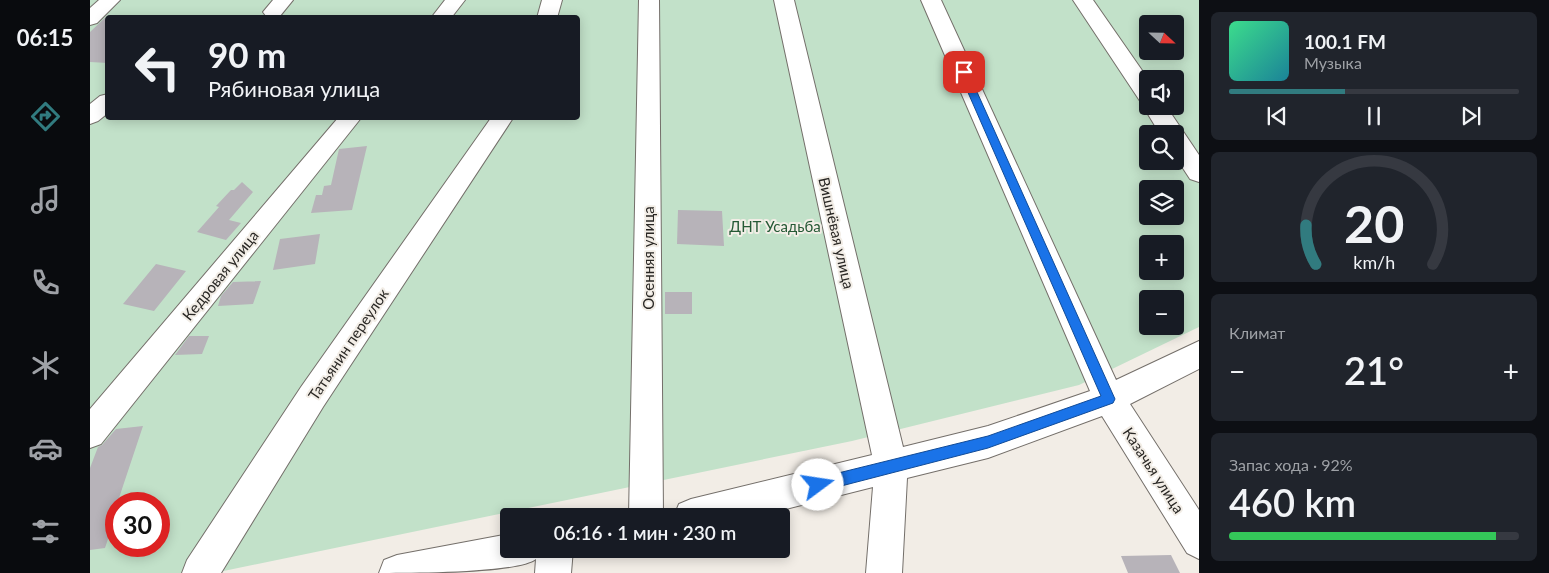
<!DOCTYPE html>
<html lang="ru">
<meta charset="utf-8">
<style>
body{margin:0;font-family:Lato,sans-serif;background:#20242c;color:#f1f3f6;height:100vh;display:flex;flex-direction:column;font-size:19px;white-space:nowrap}
*{box-sizing:border-box;margin:0}
p{font-size:16px;color:#9ea1a6}
.icon{flex:none;width:28px;height:28px;fill:none;stroke:currentColor;stroke-width:2;stroke-linecap:round;stroke-linejoin:round}
.map{position:relative;flex:1;overflow:hidden}
.details{display:flex;flex-direction:column;gap:12px;padding:12px;background:#0d0f14;width:350px}
.details>*{flex:none}
.top-card{position:absolute;left:15px;top:15px;width:475px;height:105px;border-radius:5px;box-shadow:0 2px 12px #0003;background:#171b24;color:#f1f3f6;overflow:hidden}
.needle{width:32px;rotate:112deg}
.tools{position:absolute;left:1049px;top:15px;display:grid;gap:10px}
.tools a{display:grid;place-items:center;width:45px;height:45px;border-radius:5px;background:#171b24;box-shadow:0 2px 12px #0003;font-size:25px}
.speed{position:absolute;left:15px;top:492px;display:flex;gap:10px;font-size:25px;font-weight:700;text-align:center}
.speed>*{display:grid;place-content:center;width:65px;height:65px;border-radius:50%;background:#171b24;box-shadow:0 2px 12px #0003;line-height:1}
.speed .limit{border:8px solid #d22;background:#fff;color:#111}
.pin{position:absolute;display:grid;place-items:center;width:42px;height:42px;color:#fff;margin:-21px;border-radius:10px;box-shadow:0 2px 8px #0006}
.me{position:absolute;width:55px;margin:-28px;rotate:76deg;stroke-linejoin:round;filter:drop-shadow(0 0 4px #0008)}
.turn{display:flex;align-items:center;gap:18px;height:105px;padding:0 20px;font-size:22px}
.turn .icon{width:65px;height:65px;stroke-width:2.5}
.turn b{display:block;font-size:35px;line-height:42px}
.big{font-size:38px;font-weight:600;line-height:1.1}
.details .tile{flex:1;display:flex;flex-direction:column;justify-content:center;gap:8px;min-width:0;padding:0 18px;border-radius:8px;background:#20242c}
.details .dial{align-items:center;gap:0}
.dial svg{height:130px;overflow:visible;fill:none;stroke:#363941;stroke-width:7;stroke-linecap:round;text-anchor:middle}
.dial text{fill:#f1f3f6;stroke:none}
.song{display:flex;align-items:center;gap:15px}
.cover{width:60px;height:60px;border-radius:8px;background:linear-gradient(135deg,hsl(150 70% 55%),hsl(190 70% 35%))}
.played{height:5px;border-radius:2px;background:linear-gradient(90deg,#317b7f 40%,#363941 40%)}
.keys{display:flex;justify-content:space-around;direction:ltr}
.heat{display:flex;justify-content:space-between;align-items:center;font-size:28px;direction:ltr}
.charge{height:8px;border-radius:4px;background:linear-gradient(90deg,#34c759 92%,#363941 0)}
.trip{position:absolute;left:410px;top:508px;width:290px;height:50px;border-radius:5px;background:#171b24;box-shadow:0 2px 12px #0003;font-weight:600;line-height:50px;text-align:center}
main{display:flex;flex:1;min-height:0}
.tab-bar{display:flex;flex-direction:column;width:90px;justify-content:space-around;align-items:center;background:#090b0e;color:#9ea1a6}
.tab-bar .icon{width:35px;height:35px}
.tab-bar .selected{color:#317b7f}
.tab-bar b{font-size:22px;color:#f1f3f6}
.map>svg:first-child{display:block}
.green{fill:#c2e1c9;fill-rule:evenodd}
.building{fill:#b7b3b9}
.lines{fill:none;stroke-linecap:round;stroke-linejoin:round}
.minor-casing{stroke:#746f6a;stroke-width:2}
.minor{fill:#fff;fill-rule:evenodd}
.route{fill:#1a73e8;stroke:#114b97}
.labels{text-anchor:middle;dominant-baseline:central;stroke-width:4;stroke-linejoin:round;paint-order:stroke}
.park-label{font-size:15px;fill:#255935;stroke:#f2ede6}
.street-label{font-size:15px;fill:#292724;stroke:#f2ede6}
</style>
<main>
<nav class="tab-bar">
<b>06:15</b>
<svg class="icon selected" aria-label="directions" viewBox="0 0 24 24"><path d="M12 3l9 9-9 9-9-9zM9 14v-3h6M13 9l2 2-2 2"/></svg>
<svg class="icon" aria-label="music" viewBox="0 0 24 24"><path d="M9 18V5l10-2v13"/><circle cx="6" cy="18" r="3"/><circle cx="16" cy="16" r="3"/></svg>
<svg class="icon" aria-label="phone" viewBox="0 0 24 24"><path d="M5 4h4l2 5-3 2q2 4 5 5l2-3 5 2v4C11 20 4 13 5 4z"/></svg>
<svg class="icon" aria-label="climate" viewBox="0 0 24 24"><path d="M12 3v18M4 7l16 10M4 17L20 7"/></svg>
<svg class="icon" aria-label="car" viewBox="0 0 24 24"><path d="M5 17H2v-5l4-1 3-4h7l3 4 3 1v5h-3M9 17h6M6 11h13"/><circle cx="7" cy="17" r="2"/><circle cx="17" cy="17" r="2"/></svg>
<svg class="icon" aria-label="filters" viewBox="0 0 24 24"><path d="M4 7h16M4 17h16"/><circle cx="9" cy="7" r="2"/><circle cx="15" cy="17" r="2"/></svg>
</nav>
<div class="map">
<svg width="1109" height="573" viewBox="0 0 1109 573">
<rect width="100%" height="100%" fill="#f2ede6"/>
<path class="green" d="M0 0H1109V327L989 385 762 441 124 573H0ZM18 18H488V118H18ZM1058 24H1085V51H1058ZM1058 79H1085V106H1058ZM1058 134H1085V161H1058ZM1058 189H1085V216H1058ZM1058 244H1085V271H1058ZM1058 299H1085V326H1058ZM26 504H69V546H26Z"/>
<path class="building" d="M18 15V63L0 62V32Z
M277 146 262 210 221 213 226 195H232L234 186 241 185 249 149Z
M152 182 163 192 139 220 151 223 136 240 107 232 129 207 126 206 141 190H144Z
M588 210 632 211 634 246 587 244Z
M230 234 225 264 183 270 190 239Z
M66 264 96 271 64 311 33 304Z
M171 281 163 304 128 306 131 296 143 282Z
M575 292H602V314H575Z
M99 336H119L112 354 85 355Z
M53 426 28 501H31L30 504H26V515L15 548 0 550V468L8 447 12 445 26 429Z
M1081 555 1090 573H1038L1031 556Z"/>
<g class="lines">
<defs>
<path id="minor" d="M9 0H30L7 23 0 25V8Z
M183 0H203L190 16H176L173 12Z
M355 0H375L361 18H341Z
M452 0H472L467 18H447Z
M549 0H569L573 516H539Z
M684 0H704L813 447 898 426 1000 391 831 0H851L1026 380 1109 341V369L1040 404 1109 510V559L1097 553 1012 416 898 458 817 478 812 573H776L783 487 668 516H584L589 504 601 499 782 455Z
M983 0H1003L1058 79V106H1076L1109 155V182L1100 179 1085 156V134H1070L1053 106 1055 102 1050 101Z
M18 94V113L8 121 0 124V104L10 96Z
M248 118H271L11 444 0 448V409Z
M401 118H423L233 407 131 573H92L97 560 211 387Z
M419 534V549H483L481 573H445L446 559C429 573 318 573 289 573L294 560 307 555Z"/>
</defs>
<use href="#minor" class="minor-casing"/>
<use href="#minor" class="minor"/>
</g>
<path class="route" d="M871 71 878 72 1025 399 1023 403 898 448 728 492 723 490 721 485 723 480 728 478 898 436 1011 396 869 72Z"/>
<g class="labels">
<g class="park-label">
<text x="685" y="226">ДНТ Усадьба</text>
</g>
<g class="street-label">
<text transform="translate(747 233) rotate(77)">Вишнёвая улица</text>
<text transform="translate(558 258) rotate(-90)">Осенняя улица</text>
<text transform="translate(130 275) rotate(-51)">Кедровая улица</text>
<text transform="translate(258 344) rotate(-56)">Татьянин переулок</text>
<text transform="translate(1064 470) rotate(57)">Казачья улица</text>
</g>
</g>
</svg>
<div class="tools">
<a><svg class="needle" viewBox="-14 -14 28 28"><path d="M0-13l5 13h-10z" fill="#e53935"/><path d="M0 13l5-13h-10z" fill="#9ea1a6"/></svg></a>
<a><svg class="icon" aria-label="sound" viewBox="0 0 24 24"><path d="M4 9h4l5-4v14l-5-4H4zM17 9q2 3 0 6"/></svg></a>
<a><svg class="icon" aria-label="search" viewBox="0 0 24 24"><circle cx="10" cy="10" r="6"/><path d="M15 15l6 6"/></svg></a>
<a><svg class="icon" aria-label="layers" viewBox="0 0 24 24"><path d="M12 4l9 5-9 5-9-5zM3 14l9 5 9-5"/></svg></a>
<a>+</a>
<a>−</a>
</div>
<div class="speed"><div class="limit">30</div></div>
<div class="pin" style="left:874px;top:72px;background:#d93025"><svg class="icon" aria-label="arrive" viewBox="0 0 24 24"><path d="M6 21V4h12l-3 4 3 4H6"/></svg></div>
<svg class="me" style="left:728px;top:485px" viewBox="-20 -20 40 40"><circle r="19" fill="#fff"/><path d="M0-13L10 11 0 6-10 11z" fill="#1a73e8"/></svg>
<div class="trip">06:16 · 1 мин · 230 m</div>
<div class="top-card">
<div class="turn"><svg class="icon" aria-label="left" viewBox="0 0 24 24"><path d="M17 20v-9H6M10 6l-5 5 5 5"/></svg><div><b>90 m</b>Рябиновая улица</div></div>
</div>
</div>
<section class="details">
<div class="tile">
<div class="song"><i class="cover"></i><div><b>100.1 FM</b><p>Музыка</p></div></div>
<div class="played"></div>
<div class="keys"><svg class="icon" aria-label="previous" viewBox="0 0 24 24"><path d="M18 5L8 12l10 7zM5 5v14"/></svg><svg class="icon" aria-label="pause" viewBox="0 0 24 24"><path d="M8 5v14M16 5v14"/></svg><svg class="icon" aria-label="next" viewBox="0 0 24 24"><path d="M6 5l10 7-10 7zM19 5v14"/></svg></div>
</div>
<div class="tile dial"><svg viewBox="0 0 100 80">
<path d="M14 69A42 42 0 1 1 86 69"/>
<path d="M14 69A42 42 0 0 1 8 45" stroke="#317b7f"/>
<text x="50" y="56" font-size="32" font-weight="700">20</text>
<text x="50" y="72" font-size="11">km/h</text>
</svg></div>
<div class="tile"><p>Климат</p>
<div class="heat"><a>−</a><b class="big">21°</b><a>+</a></div>
</div>
<div class="tile"><p>Запас хода · 92%</p><b class="big">460 km</b><div class="charge"></div></div>
</section>
</main>
